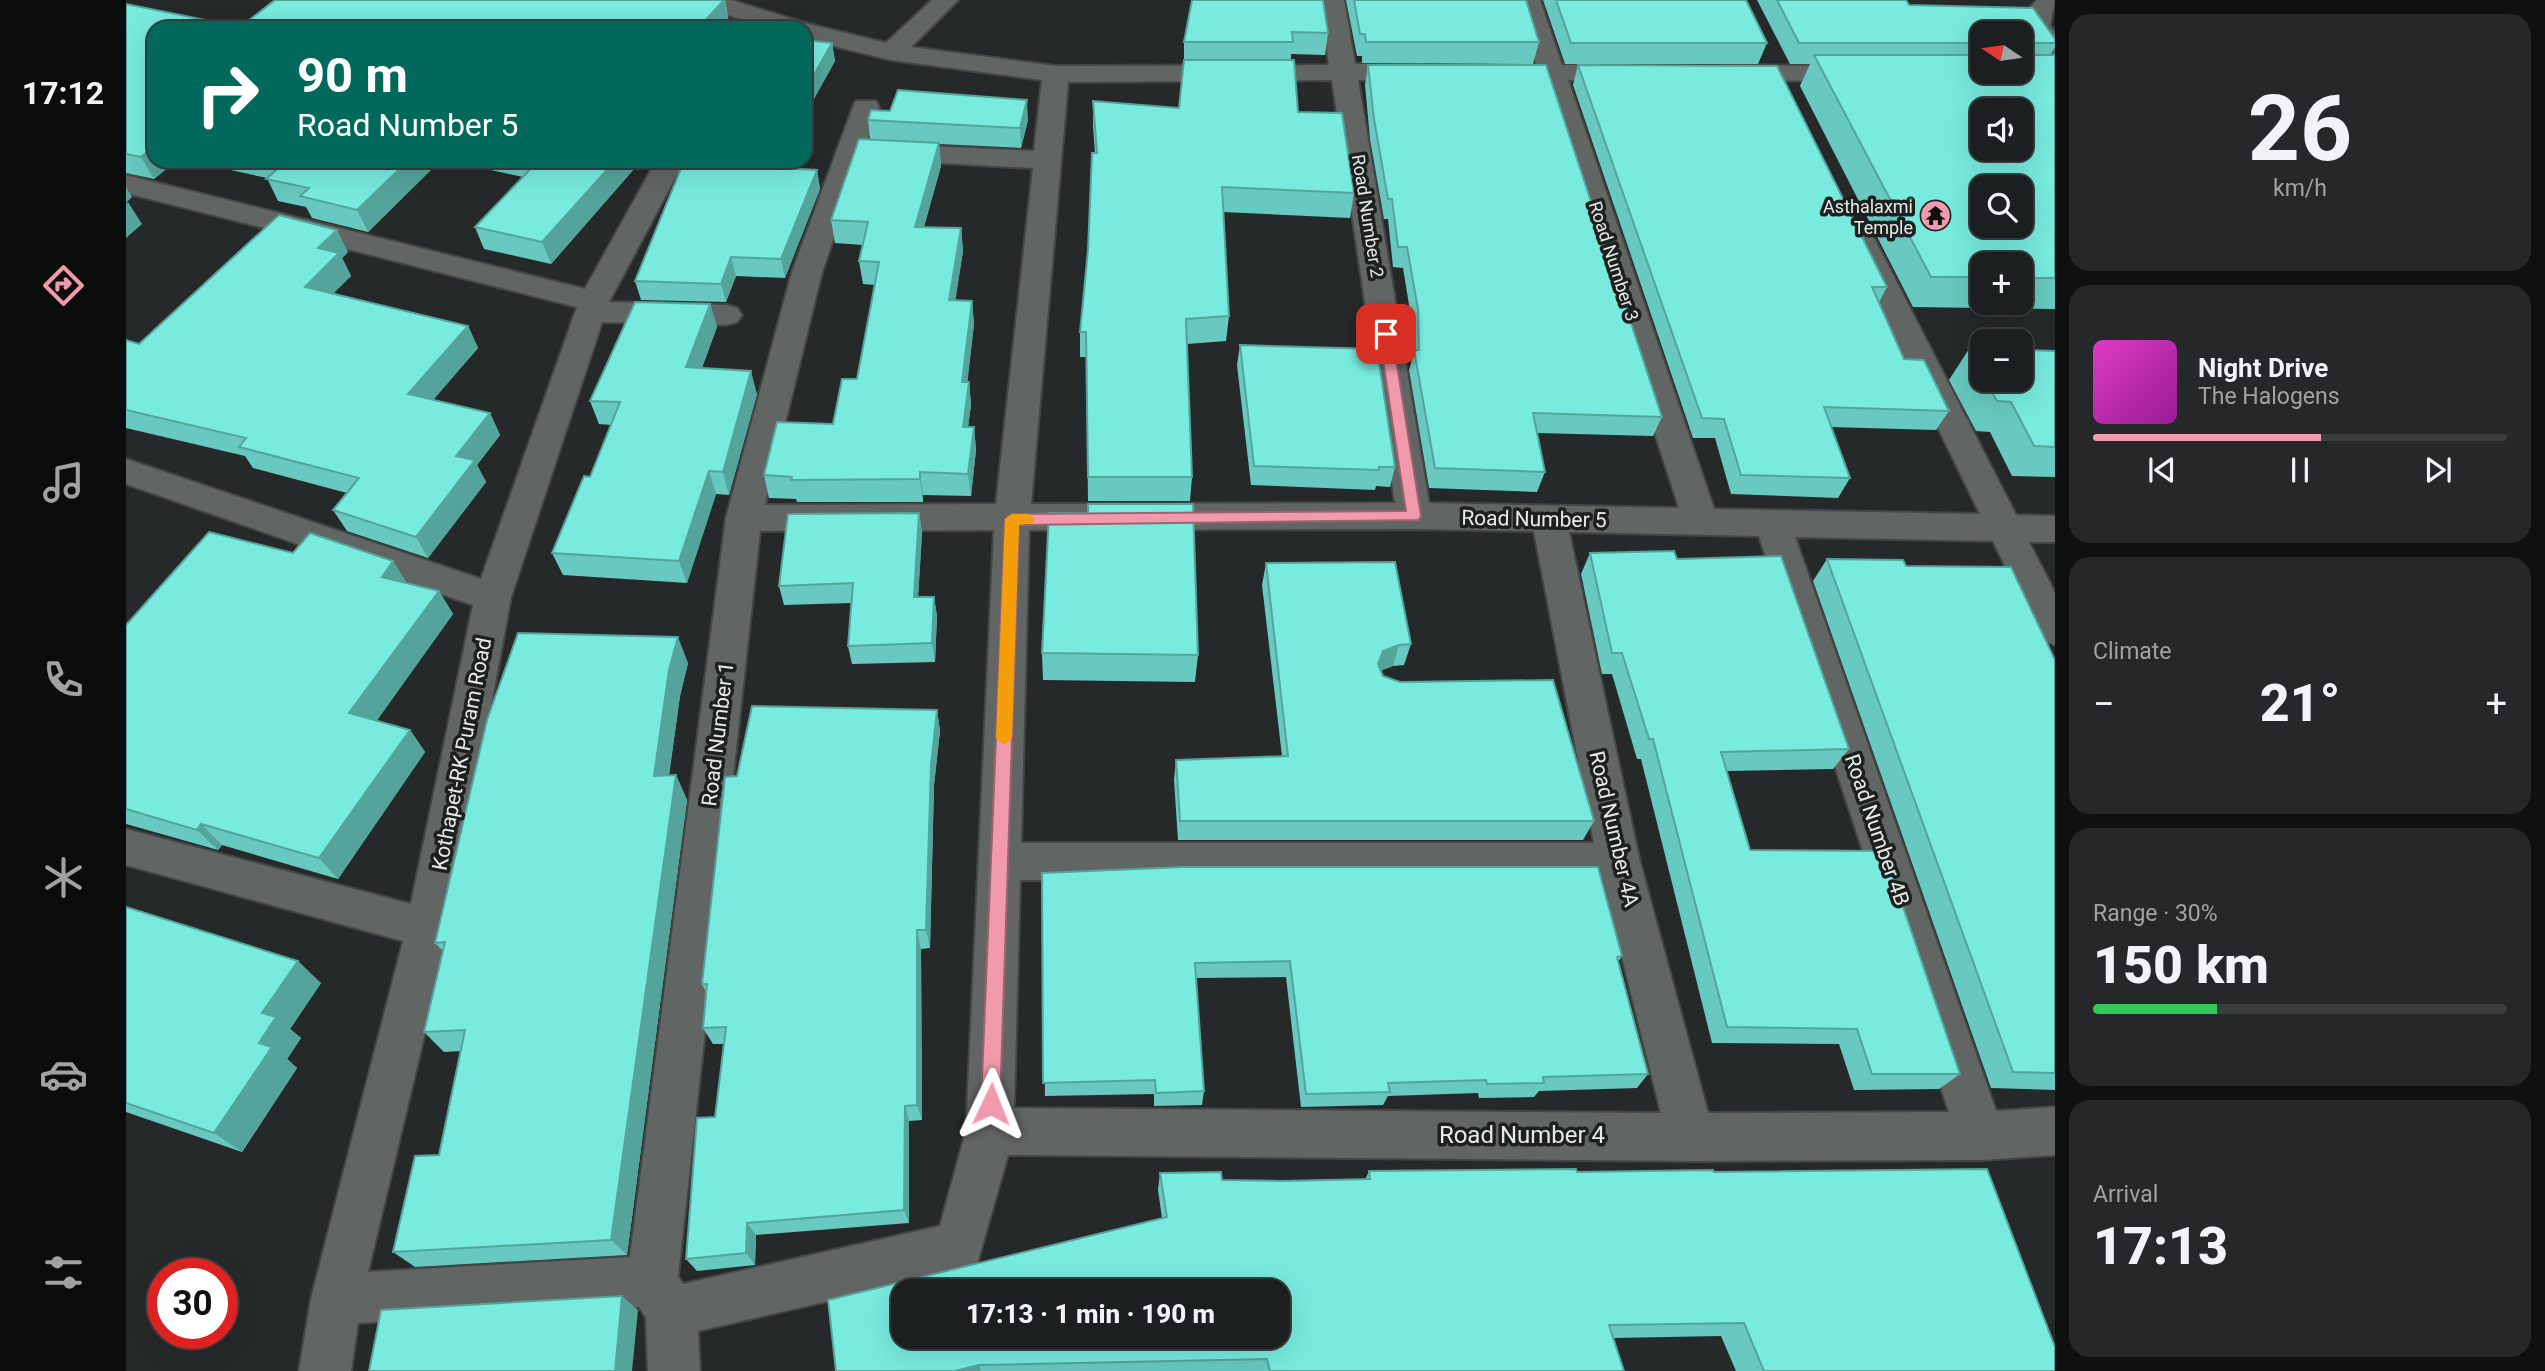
<!DOCTYPE html>
<meta charset="utf-8">
<style>
body{margin:0;font-family:Roboto,sans-serif;background:#252728;color:#f1f3f6;height:100vh;display:flex;flex-direction:column;font-size:26px;white-space:nowrap}
*{box-sizing:border-box;margin:0}
p{font-size:23px;color:#a0a2a4}
.icon{flex:none;width:38px;height:38px;fill:none;stroke:currentColor;stroke-width:2;stroke-linecap:round;stroke-linejoin:round}
.map{position:relative;flex:1;overflow:hidden}
.side{display:flex;flex-direction:column;gap:14px;padding:14px;background:#0f1111;width:490px}
.side>*{flex:none}
.top-card{position:absolute;left:21px;top:21px;width:665px;height:147px;border-radius:21px;box-shadow:0 7px 28px #0002,0 0 0 2px #3a3d3d;background:#00695c;color:#fff;overflow:hidden}
.needle{width:46px;rotate:283deg}
.controls{position:absolute;left:1844px;top:21px;display:grid;gap:14px}
.controls a{display:grid;place-items:center;width:63px;height:63px;border-radius:14px;background:#1c1f1f;box-shadow:0 7px 28px #0002,0 0 0 2px #3a3d3d;font-size:35px}
.speed{position:absolute;left:21px;top:1258px;display:flex;gap:14px;font-size:35px;font-weight:700;text-align:center}
.speed>*{display:grid;place-content:center;width:91px;height:91px;border-radius:50%;background:#1c1f1f;box-shadow:0 7px 28px #0002,0 0 0 2px #3a3d3d;line-height:1}
.speed .limit{border:10px solid #d22;background:#fff;color:#111}
.pin{position:absolute;display:grid;place-items:center;width:60px;height:60px;color:#fff;margin:-30px;border-radius:14px;box-shadow:0 4px 10px #0006}
.me{position:absolute;width:77px;margin:-38px;rotate:2deg;stroke-linejoin:round;filter:drop-shadow(0 0 5px #0008)}
.turn{display:flex;align-items:center;gap:24px;height:147px;padding:0 35px;font-size:32px}
.turn .icon{width:91px;height:91px;stroke-width:2.5}
.turn b{display:block;font-size:49px;line-height:60px}
.big{font-size:52px;font-weight:800;line-height:1.1}
.side .tile{flex:1;display:flex;flex-direction:column;justify-content:center;gap:10px;min-width:0;padding:0 24px;border-radius:21px;background:#252728}
.side .dial{align-items:center;gap:0}
.dial b{font-size:91px;line-height:1}
.song{display:flex;align-items:center;gap:21px}
.cover{width:84px;height:84px;border-radius:10px;background:linear-gradient(135deg,hsl(310 70% 55%),hsl(300 70% 35%))}
.played{height:7px;border-radius:4px;background:linear-gradient(90deg,#f29aad 55%,#3a3d3d 55%)}
.keys{display:flex;justify-content:space-around;direction:ltr}
.heat{display:flex;justify-content:space-between;align-items:center;font-size:38px;direction:ltr}
.charge{height:10px;border-radius:5px;background:linear-gradient(90deg,#34c759 30%,#3a3d3d 0)}
.trip{position:absolute;left:765px;top:1279px;width:399px;height:70px;border-radius:21px;background:#1c1f1f;box-shadow:0 7px 28px #0002,0 0 0 2px #3a3d3d;font-weight:800;line-height:70px;text-align:center}
main{display:flex;flex:1;min-height:0}
.tabs{display:flex;flex-direction:column;width:126px;justify-content:space-around;align-items:center;background:#0b0c0c;color:#a0a2a4}
.tabs .icon{width:49px;height:49px}
.tabs .selected{color:#f29aad}
.tabs b{font-size:32px;color:#f1f3f6}
.map>svg:first-child{display:block}
.lines{fill:none;stroke-linecap:round;stroke-linejoin:round}
.minor-casing{stroke:#434645;stroke-width:4}
.minor{fill:#616564;fill-rule:evenodd}
.wall{fill:#67c9bf;fill-rule:evenodd}
.shaded-wall{fill:#54a49b}
.building{fill:#78eade;stroke:#54a49b;stroke-width:2;fill-rule:evenodd}
.route{fill:#f29aad;stroke:#9d6470;stroke-width:2}
.slow{fill:#f59e0b}
.labels{text-anchor:middle;dominant-baseline:central;stroke-width:7;stroke-linejoin:round;paint-order:stroke}
.far-poi-label{font-size:18px;fill:#e7eae9;stroke:#1c201f;text-anchor:end}
.far-street-label{font-size:18px;fill:#e7eae9;stroke:#1c201f}
.street-label{font-size:21px;fill:#e7eae9;stroke:#1c201f}
.near-street-label{font-size:24px;fill:#e7eae9;stroke:#1c201f}
</style>
<main>
<nav class="tabs">
<b>17:12</b>
<svg class="icon selected" aria-label="directions" viewBox="0 0 24 24"><path d="M12 3l9 9-9 9-9-9zM9 14v-3h6M13 9l2 2-2 2"/></svg>
<svg class="icon" aria-label="music" viewBox="0 0 24 24"><path d="M9 18V5l10-2v13"/><circle cx="6" cy="18" r="3"/><circle cx="16" cy="16" r="3"/></svg>
<svg class="icon" aria-label="phone" viewBox="0 0 24 24"><path d="M5 4h4l2 5-3 2q2 4 5 5l2-3 5 2v4C11 20 4 13 5 4z"/></svg>
<svg class="icon" aria-label="climate" viewBox="0 0 24 24"><path d="M12 3v18M4 7l16 10M4 17L20 7"/></svg>
<svg class="icon" aria-label="car" viewBox="0 0 24 24"><path d="M5 17H2v-5l4-1 3-4h7l3 4 3 1v5h-3M9 17h6M6 11h13"/><circle cx="7" cy="17" r="2"/><circle cx="17" cy="17" r="2"/></svg>
<svg class="icon" aria-label="filters" viewBox="0 0 24 24"><path d="M4 7h16M4 17h16"/><circle cx="9" cy="7" r="2"/><circle cx="15" cy="17" r="2"/></svg>
</nav>
<div class="map">
<svg width="1929" height="1371" viewBox="0 0 1929 1371">
<rect width="100%" height="100%" fill="#262929"/>
<g class="lines">
<defs>
<path id="minor" d="M567 0H605L679 23 760 43 806 0H832L785 47 930 66 1203 65 1194 0H1218L1229 64H1293L1302 66 1306 72 1302 78 1293 80H1232L1303 503 1553 508 1415 80 1362 78 1358 72 1362 66 1410 64 1390 0H1414L1436 65H1503L1512 67 1516 73 1512 79 1503 81 1442 80 1588 509 1854 514 1722 243 1727 236 1737 234 1747 236 1890 515 1929 516V542H1903L1929 593V645L1916 640 1867 541 1669 537 1870 1111 1929 1107V1155L1855 1160 1565 1161 882 1155 851 1264 833 1271 572 1331 574 1371H522L520 1318 513 1307 232 1323 225 1371H173L185 1299 277 941 0 865V829L285 904 347 605 0 484V459L355 579 451 307 0 193V175L459 289 530 161H558L483 302 600 305 611 308 616 315 611 322 600 325 476 322 385 597 324 928 242 1272 504 1257 600 518 666 272 727 107 730 101H750L753 107 696 272 639 505 870 504 907 168 761 160 751 158 747 152 751 146 761 144 908 151 916 80 765 60 679 39V28H643L570 5ZM1206 80 1269 503 905 504 942 82ZM1288 529 1408 531 1468 843H895L903 530ZM868 530 840 1131 814 1226 557 1284 552 1276 634 531ZM1443 532 1633 536 1823 1112 1582 1113 1514 862ZM894 880 1477 881 1535 1113 888 1108Z
M1911 0H1929L1924 25 1929 32V57L1920 54 1898 25 1899 13Z
M1602 65 1731 66 1740 68 1744 74 1740 80 1731 82 1593 79 1589 73 1593 67Z"/>
</defs>
<use href="#minor" class="minor-casing"/>
<use href="#minor" class="minor"/>
</g>
<path class="wall" d="M599 0 603 22 28 28V161H50L28 179 0 173V4L114 27Z
M1066 0 1202 33 1199 55 1165 54V60L1172 112 1228 193 1224 218 1097 212 1103 316 1100 341 1061 344 1066 477 1064 501H962L960 357H954V332L962 250 969 153 967 126V101L1053 108 1058 63V42Z
M1220 0H1400L1413 42 1407 64 1236 63V56H1231Z
M1417 0H1620L1641 43 1632 64H1439Z
M1631 0H1780L1783 5 1929 39V47L1924 55H1929V309L1787 307 1674 86 1684 64H1664ZM1857 33H1895V72H1857ZM1857 264H1895V303H1857Z
M679 40 706 43 709 61 684 106 679 105Z
M1242 65 1536 417 1527 436 1411 433 1419 472 1411 492 1303 488 1283 370 1288 352 1287 329 1277 268 1267 267 1262 219H1258L1244 139 1239 85Z
M1452 65 1761 287 1753 302 1778 359 1823 411 1810 430 1705 427 1724 478 1712 498 1605 494 1589 438H1567L1447 85Z
M742 120H902L895 148 813 144 815 166 798 227 835 228 837 251 829 300 846 301 848 324 841 382H843L845 405 842 427H848L850 450 845 496 797 495V502H671L670 499 643 498 638 475 707 424 731 379 749 285 737 284 733 261 737 245 709 243 705 220 744 139Z
M63 161H314L242 232 186 218 180 207 152 201 141 178Z
M324 161H515L425 264 358 249 349 227 397 177Z
M615 165 691 170 694 189 659 278 610 276 600 302 515 300 509 281Z
M222 252 216 258 225 276 207 293 342 326 352 348 307 400 364 413 374 435 351 465 360 482 302 558 221 531 207 510 221 493 127 468 119 456 0 428V340L13 344Z
M584 304 591 327 576 368 631 394 603 495 590 494 561 583 437 575 426 553 464 477 486 425 473 424 464 401Z
M1114 345 1269 467 1264 487 1250 486 1249 490 1125 485 1111 365Z
M1843 349 1857 350V380H1895L1929 351V477L1886 476 1864 432 1850 431 1823 380Z
M793 513 796 533 792 597H808L811 616 809 662 726 664 722 646 726 603 658 605 653 586Z
M167 553 267 561 280 583 313 591 327 614 250 721 284 730 299 752 212 879 96 845 92 850 0 824V625Z
M1464 553 1551 559 1723 749 1707 769 1601 771 1624 850 1834 1074 1813 1089 1728 1090 1713 1044 1586 1043 1515 759H1511L1486 674H1476L1455 574Z
M1701 559 1780 566 1929 660V1090L1865 1088 1687 581Z
M1140 563 1285 644 1278 665 1267 666 1255 670 1257 676 1468 821 1457 840H1052L1048 780 1050 760 1156 756 1136 585Z
M916 653 1072 655 1069 682 917 680Z
M562 663 554 696 543 776 550 775 561 800 501 1255 289 1267 267 1252 313 1155 335 1051 318 1052 298 1032 317 951 309 943Z
M811 710 814 731 808 785 804 948 795 949 796 1120 783 1121V1223L630 1235 629 1265 571 1271 560 1259 589 1117 598 1044H587L577 1028 580 992 576 984 611 776Z
M916 873 1496 956 1492 962 1522 1074 1511 1088 1413 1091 1408 1097 1353 1098 1352 1093 1262 1096 1257 1105 1175 1107 1160 977 1070 978 1078 1091 1076 1105 1028 1106V1094L919 1096Z
M0 907 195 983 164 1029 175 1038 161 1059 171 1068 116 1152 0 1112Z
M1243 1171 1588 1172 1929 1371H1610L1595 1336 1487 1338 1498 1371H710L1036 1218 1032 1190 1034 1173 1096 1180H1239Z"/>
<path class="shaded-wall" d="M598 0 603 22 597 28 574 26Z
M706 43 709 61 684 106 681 87Z
M901 100 902 120 895 148 894 128Z
M813 143 815 166 791 250 789 227Z
M28 146V161H50L28 179 15 157Z
M282 161H314L242 232 231 210Z
M489 161H515L425 264 416 242Z
M603 161H618L605 183 601 165Z
M691 170 694 189 659 278 655 259Z
M0 187 6 197 0 203Z
M2 202 16 224 0 238V204Z
M835 228 837 251 826 323 823 300Z
M211 230 222 252 216 258 225 276 192 309 179 287 192 248Z
M605 257 610 276 600 302 595 284Z
M846 301 848 324 839 405 836 382Z
M584 304 591 327 567 390 560 367Z
M342 326 352 348 293 416 282 394Z
M625 371 631 394 603 495 597 472Z
M843 382 845 405 839 450 837 427Z
M364 413 374 435 351 465 360 482 302 558 290 537 330 456Z
M848 427 850 450 845 496 842 474Z
M583 471 590 494 561 583 553 561Z
M794 472 797 495V502L794 479Z
M793 513 796 533 791 616 788 597Z
M267 561 282 585 256 577Z
M313 591 327 614 240 736 223 713Z
M808 597 811 616 809 662 806 643Z
M552 637 562 663 554 696 539 801 528 776 543 670Z
M1273 645 1267 666 1252 672V664L1257 651Z
M811 710 814 731 808 785 804 948 800 930 805 765Z
M284 730 299 752 212 879 193 858Z
M550 775 561 800 501 1255 485 1240Z
M75 824 96 845 92 850 71 830Z
M791 930 795 949 796 1120 791 1105Z
M172 961 195 983 164 1029 175 1038 161 1059 171 1068 116 1152 88 1133 133 1043 136 1013Z
M779 1106 783 1121V1223L778 1210Z
M621 1223 630 1235 629 1265 620 1253Z
M496 1296 512 1310 506 1371H489Z
M853 1365 855 1371H829Z"/>
<path class="building" d="M149 0H598L574 26 596 28H28V146L15 157 0 154V4L114 27Z
M1066 0H1197L1202 33 1166 32 1167 42H1058Z
M1228 0H1400L1413 42H1240L1239 34H1234Z
M1430 0H1620L1641 43H1445Z
M1651 0H1780L1783 5 1907 8 1929 39V43H1907L1905 47H1895V33H1857V43H1673Z
M679 40 706 43 681 87H679Z
M1688 55H1857V72H1895V55H1929V278H1895V264H1857V277H1805ZM1857 110H1895V149H1857ZM1857 187H1895V226H1857Z
M1058 60H1168L1172 112 1216 113 1228 193 1096 187 1103 316 1060 319 1066 477H962L960 332H954L962 250 966 153H971L967 101 1053 108Z
M1242 65H1420L1536 417 1407 413 1419 472 1309 468 1288 350H1293L1292 309 1281 247H1272L1266 199H1262L1248 119Z
M1452 65 1651 66 1761 287H1746L1778 359 1798 360 1823 411 1698 407 1724 478 1615 475 1598 419 1576 418Z
M772 90 901 100 894 128 742 120 745 110 764 111Z
M733 139 813 143 789 227 835 228 823 300 846 301 836 382H843L837 427H848L842 474 794 472V479L665 480 666 477 638 475 651 422 707 424 716 379H731L753 262 733 261 742 222 705 220Z
M150 161H282L231 210 174 196 183 188 140 179 158 163Z
M412 161H489L416 242 349 227Z
M558 161H603L601 165 691 170 655 259 605 257 595 284 509 281Z
M153 215 211 230 192 248 213 253 179 287 342 326 282 394 364 413 330 456 349 460 290 537 207 510 233 478 113 447 120 438 0 410V340L13 344Z
M509 302 584 304 560 367 625 371 597 472 583 471 553 561 426 553 458 476 464 477 494 402 464 401Z
M1114 345 1251 349 1269 467H1253V470L1128 466Z
M1843 349 1857 350V375Z
M1895 350 1929 351V447L1908 446 1885 402 1871 401 1859 380H1895Z
M962 504H1067L1072 655 916 653 923 513H962Z
M793 513 788 597H808L806 643 722 646 727 583 653 586 662 514Z
M83 532 167 553 184 533 267 561 256 577 313 591 223 713 284 730 193 858 75 824 71 830 0 809V625Z
M1548 551 1551 559 1655 556 1723 749 1595 752 1624 850 1758 851 1834 1074H1746L1731 1029 1601 1027 1527 739H1523L1496 653H1486L1464 553Z
M1701 559 1777 560 1780 566 1885 567 1929 660V1073L1887 1072Z
M1269 562 1285 644 1273 645 1257 651 1252 664 1257 676 1274 682 1427 680 1468 821H1054L1050 760 1162 756 1140 563Z
M392 633 552 637 543 670 528 776 550 775 485 1240 267 1252 289 1156 313 1155 339 1030 298 1032 319 942 309 943 361 720Z
M626 706 811 710 805 765 800 930H791V1105L779 1106 778 1210 621 1223 620 1253 560 1259 571 1118 589 1117 600 1027 577 1028 581 984H576L599 777 611 776Z
M1057 867H1472L1496 956 1491 957 1522 1074 1417 1077 1418 1083 1361 1084 1360 1080 1262 1083 1264 1092 1180 1094 1164 961 1069 963 1078 1091 1030 1093 1029 1080 917 1083 916 873Z
M0 907 172 961 136 1013 150 1017 133 1043 146 1047 88 1133 0 1103Z
M1450 1169 1451 1172 1587 1170 1588 1172 1861 1169 1929 1347V1371H1638L1618 1323 1483 1325 1498 1371H1144L1141 1359 853 1365 829 1371H710L702 1300 1041 1217 1034 1173 1095 1172 1096 1180 1156 1181 1244 1179 1243 1171ZM777 1292H1152V1337H777Z
M496 1296 489 1371H243L255 1310Z"/>
<path class="route" d="M1260 329 1266 334 1295 516 1293 520 893 525 874 1104 872 1111 865 1113 858 1111 855 1104 879 519 886 514 1280 511 1253 334Z"/>
<path class="slow" d="M886 514H902L909 519 907 523 893 525 886 738 878 745 870 738 879 519Z"/>
<defs>
<symbol id="temple-disc" viewBox="-11 -11 22 22"><circle r="9.5" fill="#f29aad" stroke="#1c201f"/><path d="M0-6L5-2H3V0L6.5 2.5H4V6H1.5V3h-3V6H-4V2.5H-6.5L-3 0V-2H-5Z" fill="#111"/></symbol>
</defs>
<g fill-rule="evenodd">
<use href="#temple-disc" x="1792" y="198" width="35" height="35"/>
</g>
<g class="labels">
<g class="far-poi-label">
<text x="1787" y="206">Asthalaxmi<tspan x="1787" dy="21">Temple</tspan></text>
</g>
<g class="far-street-label">
<text transform="translate(1242 216) rotate(81)">Road Number 2</text>
<text transform="translate(1488 261) rotate(72)">Road Number 3</text>
</g>
<g class="street-label">
<text transform="translate(1408 519) rotate(1)">Road Number 5</text>
<text transform="translate(592 734) rotate(-83)">Road Number 1</text>
<text transform="translate(336 754) rotate(-79)">Kothapet-RK Puram Road</text>
<text transform="translate(1488 829) rotate(77)">Road Number 4A</text>
<text transform="translate(1751 830) rotate(71)">Road Number 4B</text>
</g>
<g class="near-street-label">
<text x="1396" y="1135">Road Number 4</text>
</g>
</g>
</svg>
<div class="controls">
<a><svg class="needle" viewBox="-14 -14 28 28"><path d="M0-13l5 13h-10z" fill="#e53935"/><path d="M0 13l5-13h-10z" fill="#a0a2a4"/></svg></a>
<a><svg class="icon" aria-label="sound" viewBox="0 0 24 24"><path d="M4 9h4l5-4v14l-5-4H4zM17 9q2 3 0 6"/></svg></a>
<a><svg class="icon" aria-label="search" viewBox="0 0 24 24"><circle cx="10" cy="10" r="6"/><path d="M15 15l6 6"/></svg></a>
<a>+</a>
<a>−</a>
</div>
<div class="speed"><div class="limit">30</div></div>
<div class="pin" style="left:1260px;top:334px;background:#d93025"><svg class="icon" aria-label="arrive" viewBox="0 0 24 24"><path d="M6 21V4h12l-3 4 3 4H6"/></svg></div>
<svg class="me" style="left:865px;top:1104px" viewBox="-20 -20 40 40"><path d="M0-17L14 15 0 8-14 15z" fill="#f29aad" stroke="#fff" stroke-width="4"/></svg>
<div class="trip">17:13 · 1 min · 190 m</div>
<div class="top-card">
<div class="turn"><svg class="icon" aria-label="right" viewBox="0 0 24 24"><path d="M7 20v-9h11M14 6l5 5-5 5"/></svg><div><b>90 m</b>Road Number 5</div></div>
</div>
</div>
<section class="side">
<div class="tile dial"><b>26</b><p>km/h</p></div>
<div class="tile">
<div class="song"><i class="cover"></i><div><b>Night Drive</b><p>The Halogens</p></div></div>
<div class="played"></div>
<div class="keys"><svg class="icon" aria-label="previous" viewBox="0 0 24 24"><path d="M18 5L8 12l10 7zM5 5v14"/></svg><svg class="icon" aria-label="pause" viewBox="0 0 24 24"><path d="M8 5v14M16 5v14"/></svg><svg class="icon" aria-label="next" viewBox="0 0 24 24"><path d="M6 5l10 7-10 7zM19 5v14"/></svg></div>
</div>
<div class="tile"><p>Climate</p>
<div class="heat"><a>−</a><b class="big">21°</b><a>+</a></div>
</div>
<div class="tile"><p>Range · 30%</p><b class="big">150 km</b><div class="charge"></div></div>
<div class="tile"><p>Arrival</p><b class="big">17:13</b></div>
</section>
</main>
